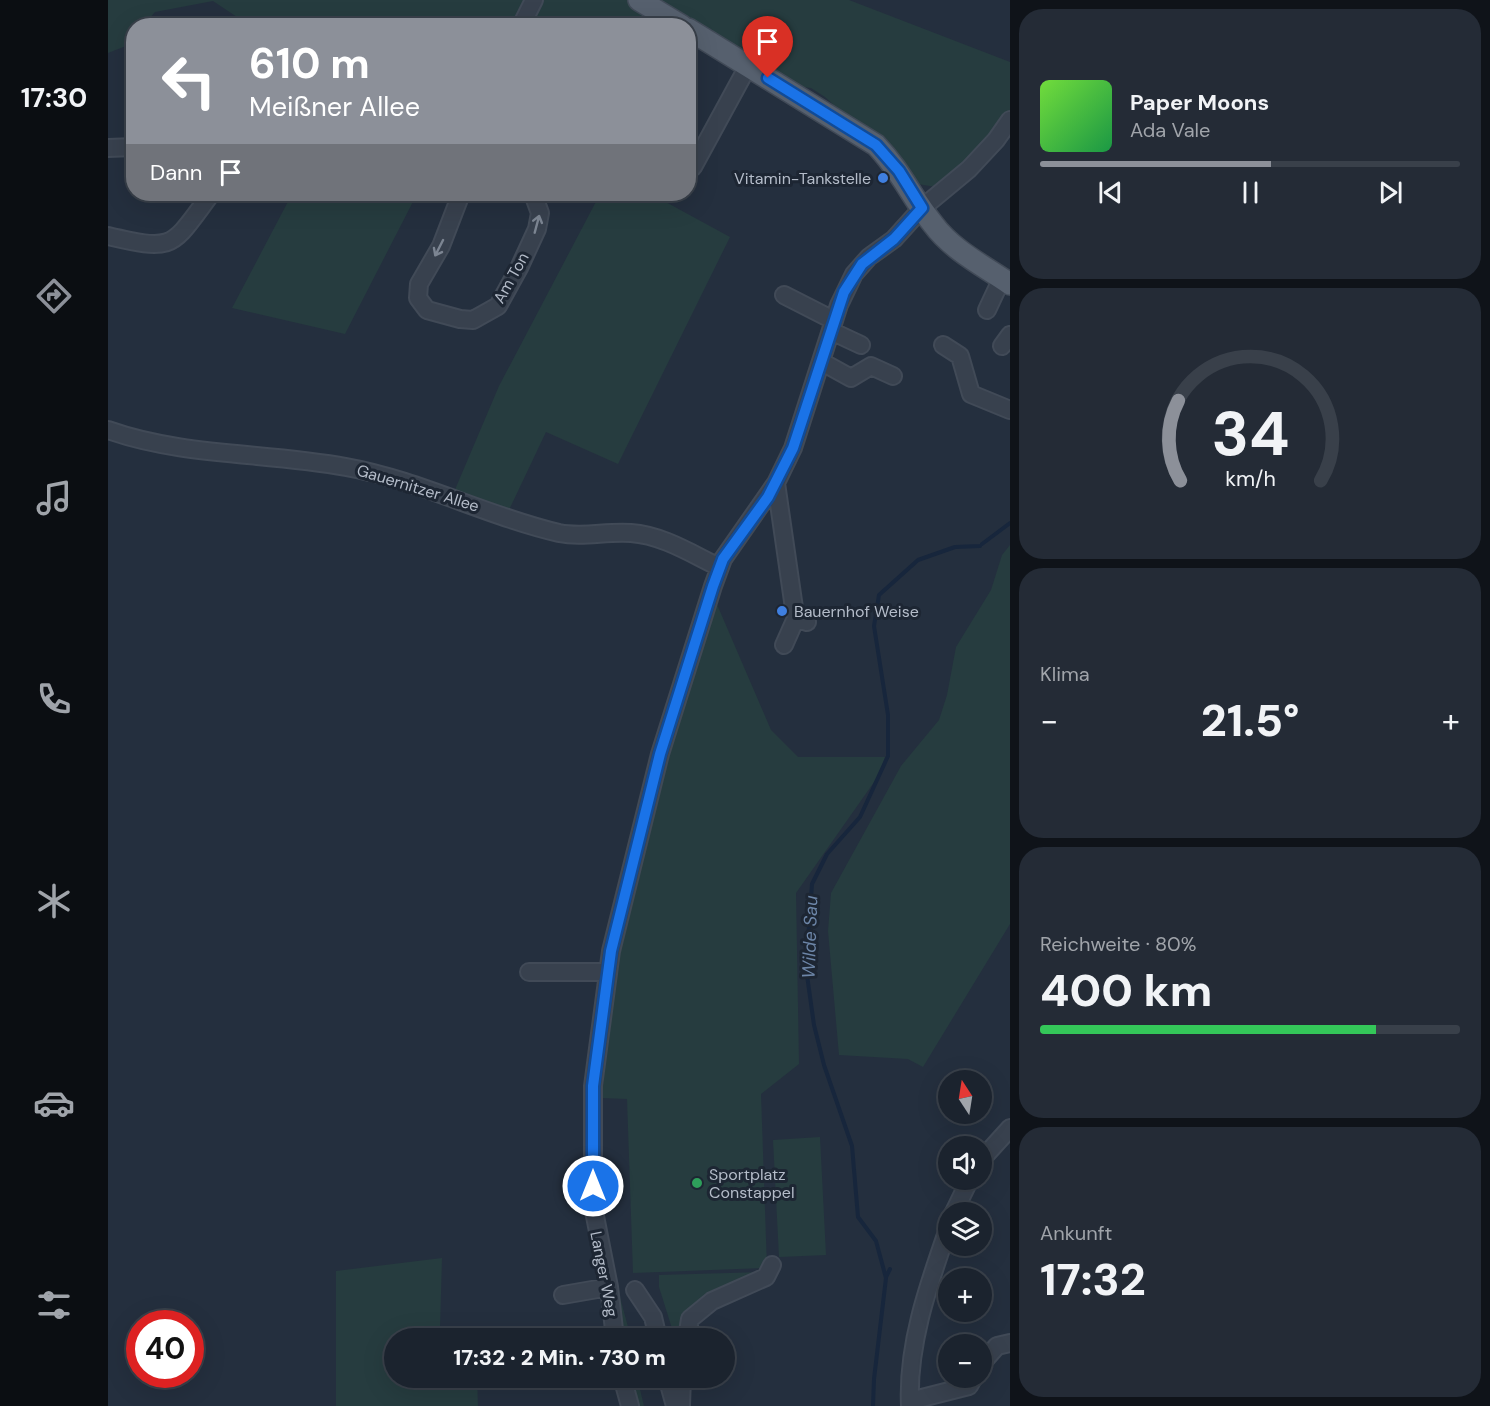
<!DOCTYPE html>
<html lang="de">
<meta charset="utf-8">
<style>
body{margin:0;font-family:"DM Sans",sans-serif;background:#242b36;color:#f1f3f6;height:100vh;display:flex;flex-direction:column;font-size:22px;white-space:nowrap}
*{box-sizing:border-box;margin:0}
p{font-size:20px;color:#a0a4aa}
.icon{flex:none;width:33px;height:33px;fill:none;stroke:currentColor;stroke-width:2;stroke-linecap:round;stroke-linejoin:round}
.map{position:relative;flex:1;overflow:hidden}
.details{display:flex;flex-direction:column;gap:9px;padding:9px;background:#0f1319;width:480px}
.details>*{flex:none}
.banner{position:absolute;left:18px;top:18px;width:570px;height:183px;border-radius:24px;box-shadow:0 6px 24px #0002,0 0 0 2px #39404a;background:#8c9099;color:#fff;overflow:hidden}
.needle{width:39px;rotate:348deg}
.controls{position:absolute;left:830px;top:1070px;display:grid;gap:12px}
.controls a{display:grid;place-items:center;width:54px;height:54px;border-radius:50%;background:#1b232e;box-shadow:0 6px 24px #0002,0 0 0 2px #39404a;font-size:30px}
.speed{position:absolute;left:18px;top:1310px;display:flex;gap:12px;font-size:30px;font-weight:700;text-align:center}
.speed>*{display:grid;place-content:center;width:78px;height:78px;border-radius:50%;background:#1b232e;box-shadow:0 6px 24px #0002,0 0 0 2px #39404a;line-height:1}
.speed .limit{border:9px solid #d22;background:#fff;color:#111}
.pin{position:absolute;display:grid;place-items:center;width:51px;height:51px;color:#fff;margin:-62px -26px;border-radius:50% 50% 50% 0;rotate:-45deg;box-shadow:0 0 6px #0007}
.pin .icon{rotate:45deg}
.me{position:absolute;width:66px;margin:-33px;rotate:0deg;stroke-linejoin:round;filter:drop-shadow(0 0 4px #0008)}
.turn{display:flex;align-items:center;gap:21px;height:126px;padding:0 24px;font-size:27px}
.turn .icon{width:78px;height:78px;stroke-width:2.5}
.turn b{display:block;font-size:42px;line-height:51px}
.then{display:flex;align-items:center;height:57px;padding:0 24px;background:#0003;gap:12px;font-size:22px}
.big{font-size:45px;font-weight:800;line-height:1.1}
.details .widget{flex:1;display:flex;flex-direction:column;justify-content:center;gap:9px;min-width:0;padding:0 21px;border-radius:24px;background:#242b36}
.details .dial{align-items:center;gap:0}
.dial svg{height:156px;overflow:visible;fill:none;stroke:#39404a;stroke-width:7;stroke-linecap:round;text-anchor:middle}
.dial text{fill:#f1f3f6;stroke:none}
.song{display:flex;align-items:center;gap:18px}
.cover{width:72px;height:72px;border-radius:9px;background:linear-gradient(135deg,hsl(100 70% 55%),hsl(140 70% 35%))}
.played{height:6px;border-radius:3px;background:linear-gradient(90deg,#8c9099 55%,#39404a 55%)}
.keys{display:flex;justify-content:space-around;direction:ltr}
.heat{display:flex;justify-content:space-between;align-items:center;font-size:33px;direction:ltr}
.charge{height:9px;border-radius:4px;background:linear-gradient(90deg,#34c759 80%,#39404a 0)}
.trip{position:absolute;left:276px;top:1328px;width:351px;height:60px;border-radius:30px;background:#1b232e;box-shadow:0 6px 24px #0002,0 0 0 2px #39404a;font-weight:800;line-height:60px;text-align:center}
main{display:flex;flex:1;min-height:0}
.tabs{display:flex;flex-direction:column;width:108px;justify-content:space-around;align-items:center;background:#0b0e12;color:#a0a4aa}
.tabs .icon{width:42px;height:42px}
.tabs .active{color:#8c9099}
.tabs b{font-size:27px;color:#f1f3f6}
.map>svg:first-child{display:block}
.green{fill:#263c3f}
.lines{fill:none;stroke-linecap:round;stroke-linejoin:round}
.stream{stroke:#17263c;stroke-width:4}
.minor-casing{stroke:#414a57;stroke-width:20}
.major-casing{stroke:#414a57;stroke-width:24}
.minor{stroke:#38414e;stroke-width:16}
.major{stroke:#56606e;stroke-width:21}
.oneway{stroke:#7c8592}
.route-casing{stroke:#114b97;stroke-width:15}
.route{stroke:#1a73e8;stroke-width:10}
.shop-dot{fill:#3f7fe0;stroke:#1d2633;stroke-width:2}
.leisure-dot{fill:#2e9e5b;stroke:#1d2633;stroke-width:2}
.labels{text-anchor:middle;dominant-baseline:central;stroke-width:6;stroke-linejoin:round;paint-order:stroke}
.poi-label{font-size:16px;fill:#b4bcc9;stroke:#1d2633;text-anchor:start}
.street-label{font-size:16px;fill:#b4bcc9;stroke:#1d2633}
.water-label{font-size:18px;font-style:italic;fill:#6d86a8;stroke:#1d2633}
</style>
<main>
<nav class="tabs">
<b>17:30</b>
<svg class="icon active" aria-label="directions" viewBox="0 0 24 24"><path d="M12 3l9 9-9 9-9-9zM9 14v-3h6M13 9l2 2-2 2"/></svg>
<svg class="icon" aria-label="music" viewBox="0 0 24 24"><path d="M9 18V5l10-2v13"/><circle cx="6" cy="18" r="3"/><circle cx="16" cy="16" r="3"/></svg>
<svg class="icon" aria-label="phone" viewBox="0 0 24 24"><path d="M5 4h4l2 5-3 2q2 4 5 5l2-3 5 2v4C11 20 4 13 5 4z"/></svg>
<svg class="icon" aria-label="climate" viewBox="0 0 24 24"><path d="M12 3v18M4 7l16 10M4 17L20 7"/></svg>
<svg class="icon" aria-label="car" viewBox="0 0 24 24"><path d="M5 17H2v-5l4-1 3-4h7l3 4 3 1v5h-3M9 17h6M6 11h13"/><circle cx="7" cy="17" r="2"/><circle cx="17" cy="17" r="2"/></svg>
<svg class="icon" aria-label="filters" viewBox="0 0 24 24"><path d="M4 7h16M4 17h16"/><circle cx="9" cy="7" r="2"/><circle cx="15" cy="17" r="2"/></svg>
</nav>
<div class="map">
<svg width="902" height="1406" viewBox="0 0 902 1406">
<rect width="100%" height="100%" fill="#242f3e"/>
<path class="green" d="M0 0H421L408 26 141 25 105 1 47 12 36 25 26 26 25 38 18 46 0 53Z
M435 0H519L551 18 557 26H420Z
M543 0H741L902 62V113L886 138 828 187 810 184 717 97 703 88 688 86Z
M184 194H309L237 334 124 308Z
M492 194H543L622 237 510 464 438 432 401 510 346 492 391 386Z
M902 545V924L815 1067 800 1059 731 1055 720 931 723 893 793 766 831 720 839 695 848 647 883 590 894 555Z
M608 602 663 730 690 757H777L771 775 688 893 691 1064 653 1094 659 1268 525 1273 519 1099 494 1098 506 957 562 735Z
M712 1137 718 1255 671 1257 665 1140Z
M334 1258 332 1329 367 1326V1338H286V1377H369L370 1406H228V1271Z
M656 1272 606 1295 573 1334 567 1338 551 1287V1275Z
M506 1275 523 1338H512Z
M518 1377H529L536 1406H528Z"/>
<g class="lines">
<path class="stream" d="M874 544 902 523
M778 1277 782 1269
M765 1406 766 1379 778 1278 768 1241 750 1217 744 1146 716 1065 706 1025 698 968 704 884 719 854 752 817 780 756V715L766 626 771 595 810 560 847 547 872 546"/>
<defs>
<path id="minor" d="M413 26 426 0
M0 148 26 147
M585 167 640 66
M353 194 333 246 311 284 310 298 319 310 352 319 365 320 390 306 411 268 429 229 432 213 425 194
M0 236C68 252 63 247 103 194
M676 295 725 320
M879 310 894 278
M723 331 753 345
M835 345 852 356 863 394 902 410
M894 346 902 335
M714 362 743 378 763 366 785 376
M0 430C76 457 159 452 238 467 311 480 378 516 451 533 475 538 498 531 523 533 554 535 584 554 611 567
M668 483 686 608 688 618 699 622
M676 645 688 618
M421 972H500
M873 1160 902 1128
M846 1212 862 1179
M527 1290 545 1317 550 1338
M455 1295 501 1287
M507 1338 501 1287 485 1206V1086L503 951 552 754 605 586 615 559 668 483 685 448 731 305 746 274 761 257 786 239 814 208 861 169 888 140 902 120
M579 1338 582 1319 604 1301 658 1277 664 1265
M873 1364 889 1346 902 1343
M514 1377 522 1406
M559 1377 567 1406
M802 1401 861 1386 866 1377
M573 1406 574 1377
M802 1406C799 1345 820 1286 840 1229"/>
<path id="major" d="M531 0 574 26
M580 29 768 145C794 172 803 197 825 224 844 250 876 266 902 284"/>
</defs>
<use href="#minor" class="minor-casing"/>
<use href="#major" class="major-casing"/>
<use href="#minor" class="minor"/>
<use href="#major" class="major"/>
</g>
<defs><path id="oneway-shaft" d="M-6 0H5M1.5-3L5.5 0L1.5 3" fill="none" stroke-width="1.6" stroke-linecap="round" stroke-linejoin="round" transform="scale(1.5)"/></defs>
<g class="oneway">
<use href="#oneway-shaft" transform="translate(429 224) rotate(-75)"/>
<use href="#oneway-shaft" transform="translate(331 248) rotate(117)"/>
</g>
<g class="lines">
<defs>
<path id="route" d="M485 1186V1086L503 951 552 754 605 586 615 559 660 497 685 448 736 292 754 264 786 239 814 208 791 171 768 145 660 78"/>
</defs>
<use href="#route" class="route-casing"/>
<use href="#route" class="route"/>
</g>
<g class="shop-dot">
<circle cx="775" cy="178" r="6"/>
<circle cx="674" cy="611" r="6"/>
</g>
<circle class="leisure-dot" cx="589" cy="1183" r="6"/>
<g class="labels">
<g class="poi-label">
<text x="763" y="178" text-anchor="end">Vitamin-Tankstelle</text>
<text x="686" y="611">Bauernhof Weise</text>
<text x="601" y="1174">Sportplatz<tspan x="601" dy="18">Constappel</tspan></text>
</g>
<g class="street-label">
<text transform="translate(403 278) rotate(-61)">Am Ton</text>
<text transform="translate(310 488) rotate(17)">Gauernitzer Allee</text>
<text transform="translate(496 1274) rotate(79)">Langer Weg</text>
</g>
<g class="water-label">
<text transform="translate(702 937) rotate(-88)">Wilde Sau</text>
</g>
</g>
</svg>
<div class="controls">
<a><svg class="needle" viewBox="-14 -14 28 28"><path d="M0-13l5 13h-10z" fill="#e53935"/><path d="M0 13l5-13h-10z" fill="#a0a4aa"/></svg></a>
<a><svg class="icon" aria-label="sound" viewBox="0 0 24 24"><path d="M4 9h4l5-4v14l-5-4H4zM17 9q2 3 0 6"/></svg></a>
<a><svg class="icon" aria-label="layers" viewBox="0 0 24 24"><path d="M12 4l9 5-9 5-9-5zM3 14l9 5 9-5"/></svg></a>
<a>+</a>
<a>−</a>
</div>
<div class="speed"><div class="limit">40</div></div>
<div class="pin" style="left:660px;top:78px;background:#d93025"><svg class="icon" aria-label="arrive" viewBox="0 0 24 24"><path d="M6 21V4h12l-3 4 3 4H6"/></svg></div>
<svg class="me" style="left:485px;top:1186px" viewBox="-20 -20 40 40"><circle r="17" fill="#1a73e8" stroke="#fff" stroke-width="3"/><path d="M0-11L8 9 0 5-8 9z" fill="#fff"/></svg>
<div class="trip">17:32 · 2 Min. · 730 m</div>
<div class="banner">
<div class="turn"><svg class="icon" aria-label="left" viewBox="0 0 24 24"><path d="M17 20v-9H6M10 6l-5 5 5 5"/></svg><div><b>610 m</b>Meißner Allee</div></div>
<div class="then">Dann<svg class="icon" aria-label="arrive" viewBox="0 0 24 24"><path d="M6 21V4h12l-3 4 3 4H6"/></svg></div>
</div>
</div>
<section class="details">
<div class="widget">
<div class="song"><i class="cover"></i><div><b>Paper Moons</b><p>Ada Vale</p></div></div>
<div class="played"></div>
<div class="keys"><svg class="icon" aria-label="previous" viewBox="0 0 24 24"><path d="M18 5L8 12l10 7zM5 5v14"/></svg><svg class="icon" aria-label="pause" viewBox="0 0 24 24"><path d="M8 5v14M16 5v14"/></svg><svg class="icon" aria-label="next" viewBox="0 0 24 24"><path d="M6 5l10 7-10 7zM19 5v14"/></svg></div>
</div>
<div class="widget dial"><svg viewBox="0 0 100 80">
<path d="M14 69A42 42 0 1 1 86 69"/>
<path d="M14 69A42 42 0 0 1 13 28" stroke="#8c9099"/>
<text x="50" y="56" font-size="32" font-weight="700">34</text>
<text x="50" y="72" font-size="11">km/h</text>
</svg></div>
<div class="widget"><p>Klima</p>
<div class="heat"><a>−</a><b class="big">21.5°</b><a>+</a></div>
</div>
<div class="widget"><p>Reichweite · 80%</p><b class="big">400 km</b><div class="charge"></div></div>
<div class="widget"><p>Ankunft</p><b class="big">17:32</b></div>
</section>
</main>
